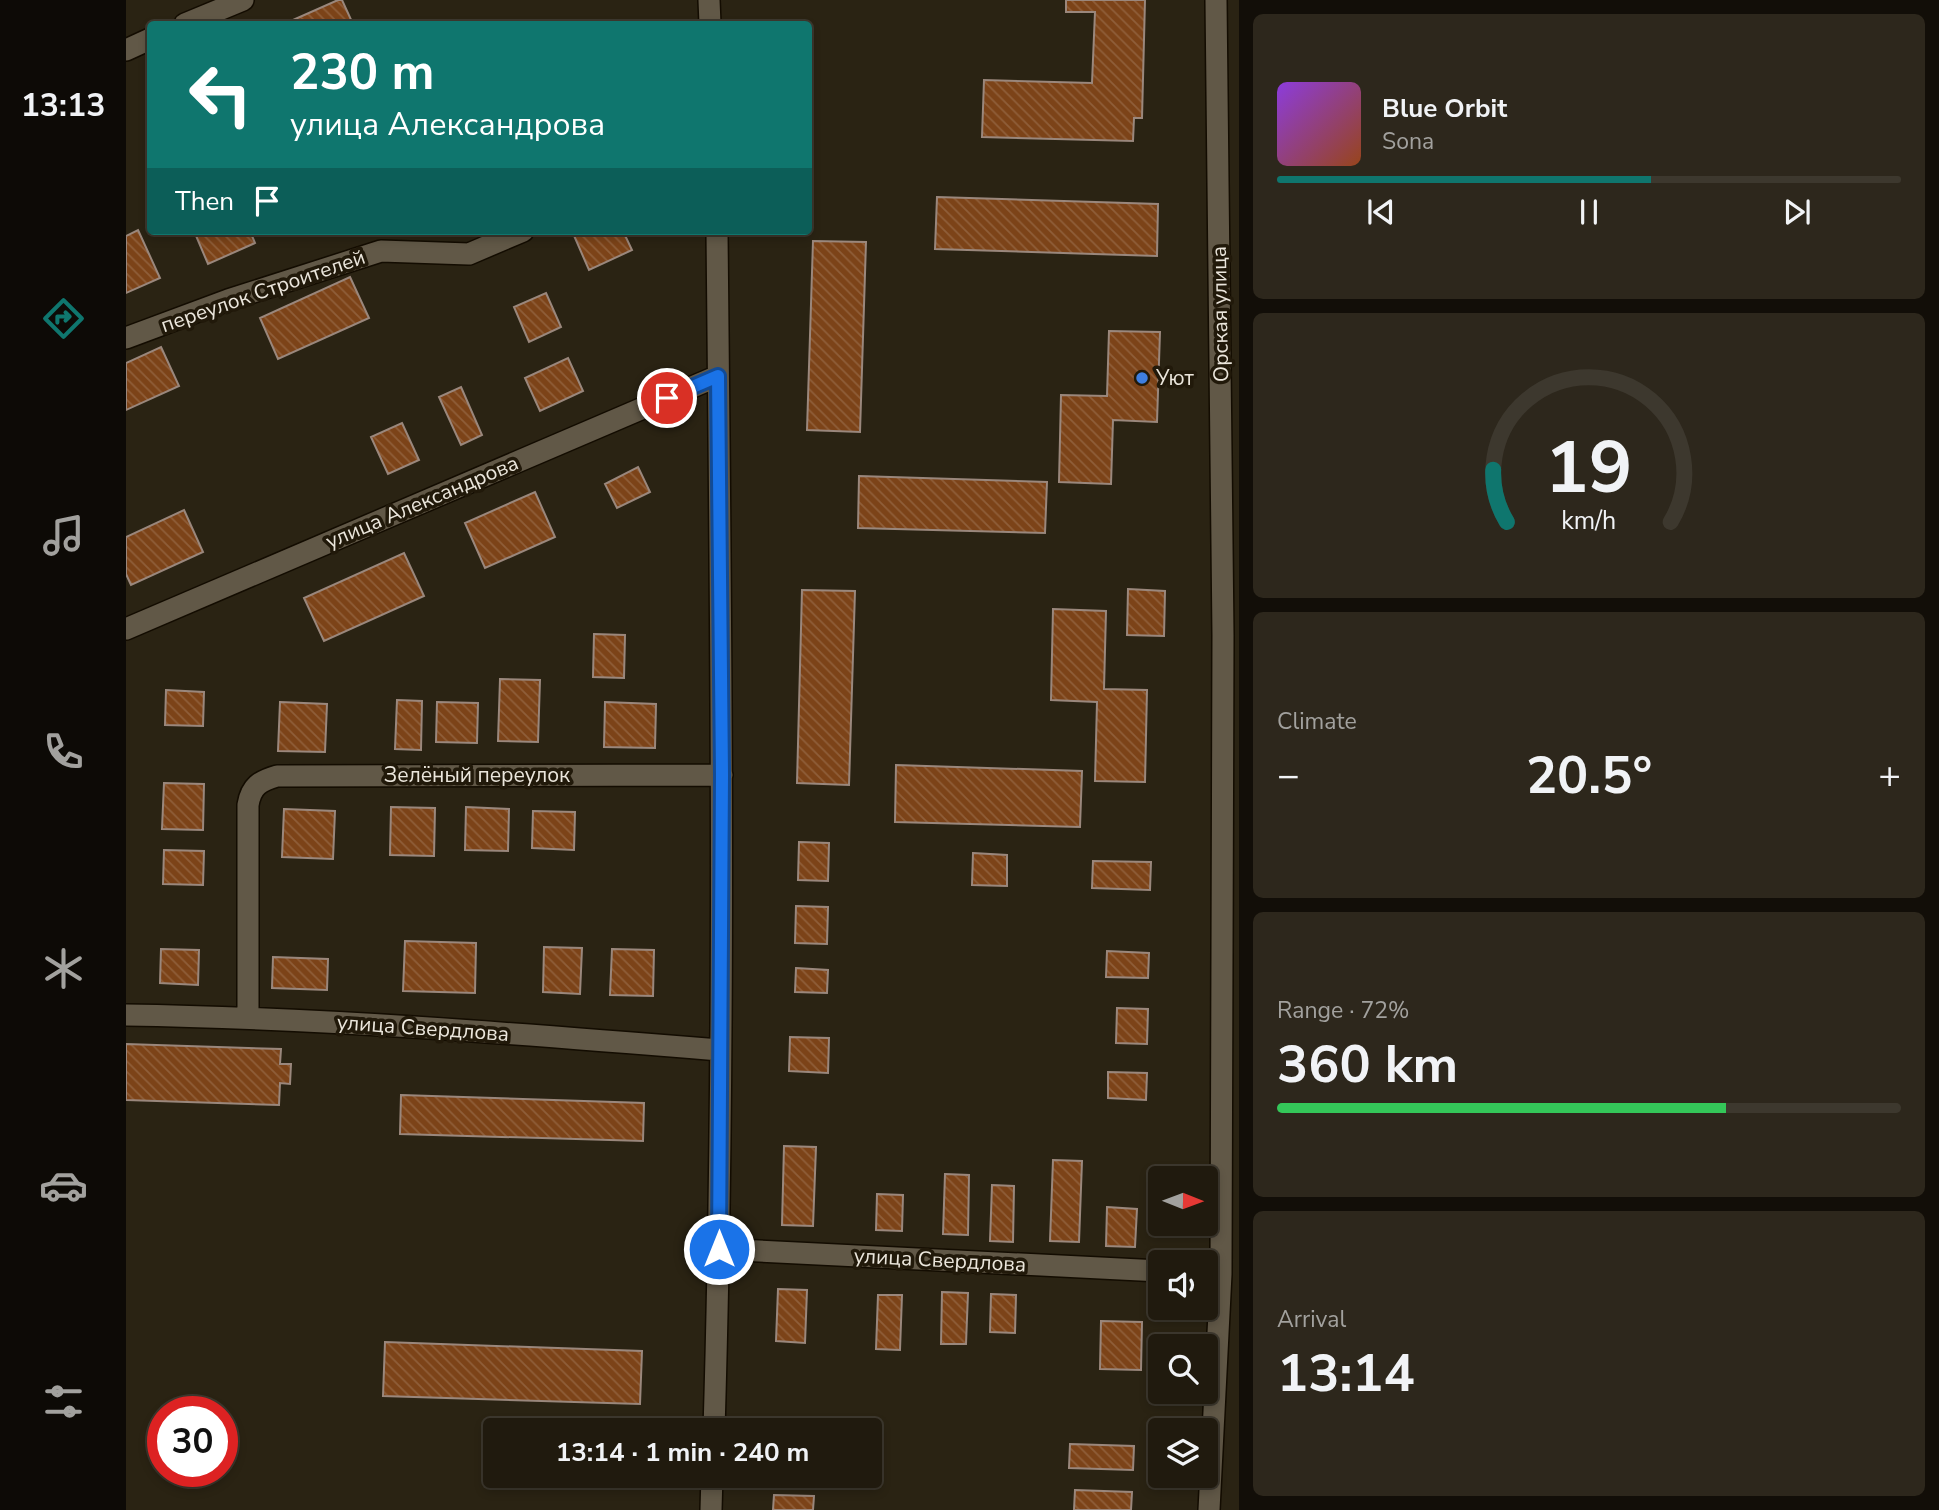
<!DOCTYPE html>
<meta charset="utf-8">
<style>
body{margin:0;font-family:"Nunito Sans",sans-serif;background:#2d271c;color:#f1f3f6;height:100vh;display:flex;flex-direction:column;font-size:26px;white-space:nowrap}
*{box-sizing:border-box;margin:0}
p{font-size:23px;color:#a2a19e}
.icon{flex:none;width:38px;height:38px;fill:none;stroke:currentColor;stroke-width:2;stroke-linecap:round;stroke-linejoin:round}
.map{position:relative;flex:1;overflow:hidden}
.details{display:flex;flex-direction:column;gap:14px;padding:14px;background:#120e08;width:700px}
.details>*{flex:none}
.hud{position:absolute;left:21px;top:21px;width:665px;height:214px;border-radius:7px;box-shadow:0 4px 10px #0003,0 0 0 2px #3d382e;background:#0f766e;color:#fff;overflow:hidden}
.needle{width:46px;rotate:91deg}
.tools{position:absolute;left:1022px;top:1166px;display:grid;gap:14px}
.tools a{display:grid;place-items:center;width:70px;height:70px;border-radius:7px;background:#201a0e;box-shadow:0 4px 10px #0003,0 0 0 2px #3d382e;font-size:35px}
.speed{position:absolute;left:21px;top:1396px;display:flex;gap:14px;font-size:35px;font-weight:700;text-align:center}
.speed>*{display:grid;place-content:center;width:91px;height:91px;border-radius:50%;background:#201a0e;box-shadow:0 4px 10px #0003,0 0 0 2px #3d382e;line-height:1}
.speed .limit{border:10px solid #d22;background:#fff;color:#111}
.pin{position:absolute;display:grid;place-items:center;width:60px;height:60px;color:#fff;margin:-30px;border:4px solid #fff;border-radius:50%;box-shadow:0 2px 7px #0007}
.me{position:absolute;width:77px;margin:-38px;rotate:0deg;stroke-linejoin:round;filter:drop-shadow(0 0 5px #0008)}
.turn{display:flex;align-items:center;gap:24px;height:147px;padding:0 28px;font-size:32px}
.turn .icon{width:91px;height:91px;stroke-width:2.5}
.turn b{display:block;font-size:49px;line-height:60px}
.then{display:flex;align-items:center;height:66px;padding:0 28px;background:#0003;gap:14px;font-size:26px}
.big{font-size:52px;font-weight:700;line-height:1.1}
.details .tile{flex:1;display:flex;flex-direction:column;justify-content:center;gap:10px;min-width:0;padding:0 24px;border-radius:10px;background:#2d271c}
.details .dial{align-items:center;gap:0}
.dial svg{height:182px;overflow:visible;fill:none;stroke:#3d382e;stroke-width:7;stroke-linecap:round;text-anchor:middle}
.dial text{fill:#f1f3f6;stroke:none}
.song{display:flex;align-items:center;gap:21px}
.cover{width:84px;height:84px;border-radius:10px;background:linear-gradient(135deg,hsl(270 70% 55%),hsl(20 70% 35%))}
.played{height:7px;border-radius:4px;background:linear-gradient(90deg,#0f766e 60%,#3d382e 60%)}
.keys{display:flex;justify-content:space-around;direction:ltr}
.heat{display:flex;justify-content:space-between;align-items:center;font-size:38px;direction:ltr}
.charge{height:10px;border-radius:5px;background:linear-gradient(90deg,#34c759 72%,#3d382e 0)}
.trip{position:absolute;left:357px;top:1418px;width:399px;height:70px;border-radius:7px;background:#201a0e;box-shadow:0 4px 10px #0003,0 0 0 2px #3d382e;font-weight:700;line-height:70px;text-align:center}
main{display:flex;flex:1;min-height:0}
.tab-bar{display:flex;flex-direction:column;width:126px;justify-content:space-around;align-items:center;background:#0d0a06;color:#a2a19e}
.tab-bar .icon{width:49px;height:49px}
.tab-bar .current{color:#0f766e}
.tab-bar b{font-size:32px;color:#f1f3f6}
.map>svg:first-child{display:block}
.building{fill:url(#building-back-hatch);stroke:#9a877c;stroke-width:2}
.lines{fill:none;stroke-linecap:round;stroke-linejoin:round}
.minor-casing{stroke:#130c01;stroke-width:24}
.minor{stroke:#615847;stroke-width:21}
.route-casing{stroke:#114b97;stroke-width:18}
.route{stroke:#1a73e8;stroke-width:12}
.shop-dot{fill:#3f7fe0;stroke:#21190a;stroke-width:2.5}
.labels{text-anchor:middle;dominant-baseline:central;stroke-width:7;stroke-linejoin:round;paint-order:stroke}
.street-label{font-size:21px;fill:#ebe6dc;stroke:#21190a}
.poi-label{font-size:21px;fill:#ebe6dc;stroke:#21190a;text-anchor:start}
</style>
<main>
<nav class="tab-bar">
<b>13:13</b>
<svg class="icon current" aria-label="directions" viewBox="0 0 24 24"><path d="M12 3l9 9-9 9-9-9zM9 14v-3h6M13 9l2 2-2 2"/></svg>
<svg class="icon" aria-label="music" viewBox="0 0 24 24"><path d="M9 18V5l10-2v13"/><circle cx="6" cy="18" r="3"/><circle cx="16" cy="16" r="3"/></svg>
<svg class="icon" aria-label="phone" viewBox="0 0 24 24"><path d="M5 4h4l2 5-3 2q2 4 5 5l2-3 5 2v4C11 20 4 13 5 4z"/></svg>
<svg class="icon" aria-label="climate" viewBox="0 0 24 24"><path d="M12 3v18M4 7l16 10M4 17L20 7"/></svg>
<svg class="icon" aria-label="car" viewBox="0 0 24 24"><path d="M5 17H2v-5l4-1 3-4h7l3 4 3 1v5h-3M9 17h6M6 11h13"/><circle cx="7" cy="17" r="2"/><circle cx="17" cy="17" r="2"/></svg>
<svg class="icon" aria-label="filters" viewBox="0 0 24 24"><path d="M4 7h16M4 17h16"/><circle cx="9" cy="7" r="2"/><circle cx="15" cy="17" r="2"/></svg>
</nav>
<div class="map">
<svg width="1113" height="1510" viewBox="0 0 1113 1510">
<defs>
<pattern id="building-back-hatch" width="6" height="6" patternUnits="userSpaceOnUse" patternTransform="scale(1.75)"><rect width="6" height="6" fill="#7c4318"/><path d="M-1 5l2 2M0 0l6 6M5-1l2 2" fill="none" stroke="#8f5e39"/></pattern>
</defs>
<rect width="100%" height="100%" fill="#2a2313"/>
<path class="building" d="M212 0H216L227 24H158Z
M940 0H1019L1016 118H1008L1007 141 856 137 858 80 966 83 969 12H940Z
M811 197 1032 204 1031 256 809 249Z
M12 230 34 278 0 293V236Z
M68 231H124L129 243 82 264Z
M446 231H497L506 250 463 270Z
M687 241 740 242 734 432 681 430Z
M224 277 243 318 152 359 134 318Z
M420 293 435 327 403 342 388 307Z
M983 331 1034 332 1031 422 987 420 985 484 933 482 935 395 981 396Z
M35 347 53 386 0 410V363Z
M442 358 457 391 414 411 399 378Z
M335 387 356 435 335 445 313 397Z
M276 423 293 460 262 474 245 437Z
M512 467 524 492 491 508 479 484Z
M733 476 921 482 919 533 732 528Z
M409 492 429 537 359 568 339 523Z
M58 510 77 552 5 585 0 574V537Z
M278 553 298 596 198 641 178 598Z
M1002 589 1039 591 1038 636 1001 635Z
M676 590 729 591 723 785 671 783Z
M927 609 980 611 978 689 1021 690 1019 782 969 781 971 702 925 700Z
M468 634 499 635 498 678 467 677Z
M374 679 414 680 412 742 372 741Z
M40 690 78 692 77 726 39 725Z
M271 700 296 701 295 750 269 749Z
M154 702 201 704 199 752 152 751Z
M311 702 352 703 351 743 310 742Z
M479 702 530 704 529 748 478 747Z
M770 765 956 771 954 827 769 822Z
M38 783 78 784 77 830 36 829Z
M265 807 309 808 308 856 264 855Z
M340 807 383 809 382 851 339 850Z
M158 809 209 811 207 859 156 857Z
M407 811 449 812 448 850 406 848Z
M673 842 703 843 702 881 672 880Z
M38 850 78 851 77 885 37 884Z
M847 853 881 855V886L846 885Z
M967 861 1025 862 1024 890 966 888Z
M670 906 702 907 701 944 669 943Z
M279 941 350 943 349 993 277 991Z
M418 947 456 948 454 994 417 992Z
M35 949 73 950 72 985 34 983Z
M486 949 528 950 527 996 484 995Z
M981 951 1023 953 1022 978 980 977Z
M147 957 202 959 201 990 146 988Z
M670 968 702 970 701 993 669 992Z
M991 1008 1022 1009 1021 1044 990 1043Z
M664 1037 703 1038 702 1073 663 1071Z
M0 1044 155 1049 154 1064H165L164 1084 154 1083 153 1105 0 1100Z
M982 1072 1021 1073 1020 1100 982 1098Z
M275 1095 518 1103 517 1141 274 1134Z
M658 1146 690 1147 687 1226 656 1225Z
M927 1160 956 1161 953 1242 924 1241Z
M819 1174 843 1175 842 1235 817 1234Z
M866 1185 888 1186 887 1242 864 1241Z
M751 1194 777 1195 776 1231 750 1230Z
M981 1207 1011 1209 1009 1247 980 1246Z
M652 1289 681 1290 679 1343 650 1341Z
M816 1292 842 1293 840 1344H815Z
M865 1294 890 1295 889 1333 864 1332Z
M752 1295H776L774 1350 750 1349Z
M975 1321 1016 1322 1015 1370 974 1369Z
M259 1342 516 1351 514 1404 257 1396Z
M944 1444 1008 1446 1007 1470 943 1468Z
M949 1490 1006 1492 1005 1510H948Z
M648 1495 688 1496 687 1510H647Z"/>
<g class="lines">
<defs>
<path id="minor" d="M583 0 584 24
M59 24 117 0
M0 50 24 39
M0 338 102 300 255 251 343 254 397 231
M0 629 592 376
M0 1015C199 1018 396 1034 594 1050
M122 1017V805C125 786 134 781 151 776L596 775
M593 1249 1034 1271
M588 1430C600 1030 595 631 591 231
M585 1510 586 1475
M1083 1510 1095 1274 1097 635 1090 0"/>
</defs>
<use href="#minor" class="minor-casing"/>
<use href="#minor" class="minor"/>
</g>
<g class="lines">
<defs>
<path id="route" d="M541 398 592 376 596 775 593 1249"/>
</defs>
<use href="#route" class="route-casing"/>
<use href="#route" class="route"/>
</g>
<circle class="shop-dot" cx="1016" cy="378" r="7"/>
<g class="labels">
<g class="street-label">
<text transform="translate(137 291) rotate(-19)">переулок Строителей</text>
<text transform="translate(1094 314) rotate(-91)">Орская улица</text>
<text transform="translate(296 502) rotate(-23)">улица Александрова</text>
<text x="351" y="775">Зелёный переулок</text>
<text transform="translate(297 1028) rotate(4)">улица Свердлова</text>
<text transform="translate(814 1260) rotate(3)">улица Свердлова</text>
</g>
<g class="poi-label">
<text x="1030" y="378">Уют</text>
</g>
</g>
</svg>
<div class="tools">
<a><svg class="needle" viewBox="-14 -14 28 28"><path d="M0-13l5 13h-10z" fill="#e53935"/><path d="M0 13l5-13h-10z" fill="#a2a19e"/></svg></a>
<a><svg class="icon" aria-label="sound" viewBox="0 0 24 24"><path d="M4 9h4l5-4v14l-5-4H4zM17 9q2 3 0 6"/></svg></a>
<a><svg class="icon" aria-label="search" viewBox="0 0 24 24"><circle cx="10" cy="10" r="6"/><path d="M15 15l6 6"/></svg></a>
<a><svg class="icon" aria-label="layers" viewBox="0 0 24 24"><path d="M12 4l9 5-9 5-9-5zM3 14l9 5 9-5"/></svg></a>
</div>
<div class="speed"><div class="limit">30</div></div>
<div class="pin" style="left:541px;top:398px;background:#d93025"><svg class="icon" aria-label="arrive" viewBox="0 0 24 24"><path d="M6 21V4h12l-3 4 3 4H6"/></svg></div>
<svg class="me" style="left:593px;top:1249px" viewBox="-20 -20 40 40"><circle r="17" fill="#1a73e8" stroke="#fff" stroke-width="3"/><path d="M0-11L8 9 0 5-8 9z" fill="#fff"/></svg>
<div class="trip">13:14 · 1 min · 240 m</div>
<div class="hud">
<div class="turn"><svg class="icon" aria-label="left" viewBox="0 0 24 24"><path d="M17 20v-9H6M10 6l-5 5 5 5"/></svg><div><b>230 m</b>улица Александрова</div></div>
<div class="then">Then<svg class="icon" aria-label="arrive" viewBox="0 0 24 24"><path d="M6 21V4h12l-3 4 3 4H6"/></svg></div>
</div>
</div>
<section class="details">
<div class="tile">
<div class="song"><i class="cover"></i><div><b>Blue Orbit</b><p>Sona</p></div></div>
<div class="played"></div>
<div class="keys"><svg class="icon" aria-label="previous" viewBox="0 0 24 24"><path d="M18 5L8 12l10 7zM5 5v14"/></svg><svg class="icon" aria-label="pause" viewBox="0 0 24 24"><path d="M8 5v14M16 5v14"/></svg><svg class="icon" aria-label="next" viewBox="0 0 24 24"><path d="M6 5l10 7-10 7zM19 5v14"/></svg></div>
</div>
<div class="tile dial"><svg viewBox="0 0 100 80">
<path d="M14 69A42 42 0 1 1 86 69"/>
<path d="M14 69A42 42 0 0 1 8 46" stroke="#0f766e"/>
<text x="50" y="56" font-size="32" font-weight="700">19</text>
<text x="50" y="72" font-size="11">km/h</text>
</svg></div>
<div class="tile"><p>Climate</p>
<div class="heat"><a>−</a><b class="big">20.5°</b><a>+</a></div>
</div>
<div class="tile"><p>Range · 72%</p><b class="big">360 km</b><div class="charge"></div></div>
<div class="tile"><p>Arrival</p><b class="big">13:14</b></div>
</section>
</main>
